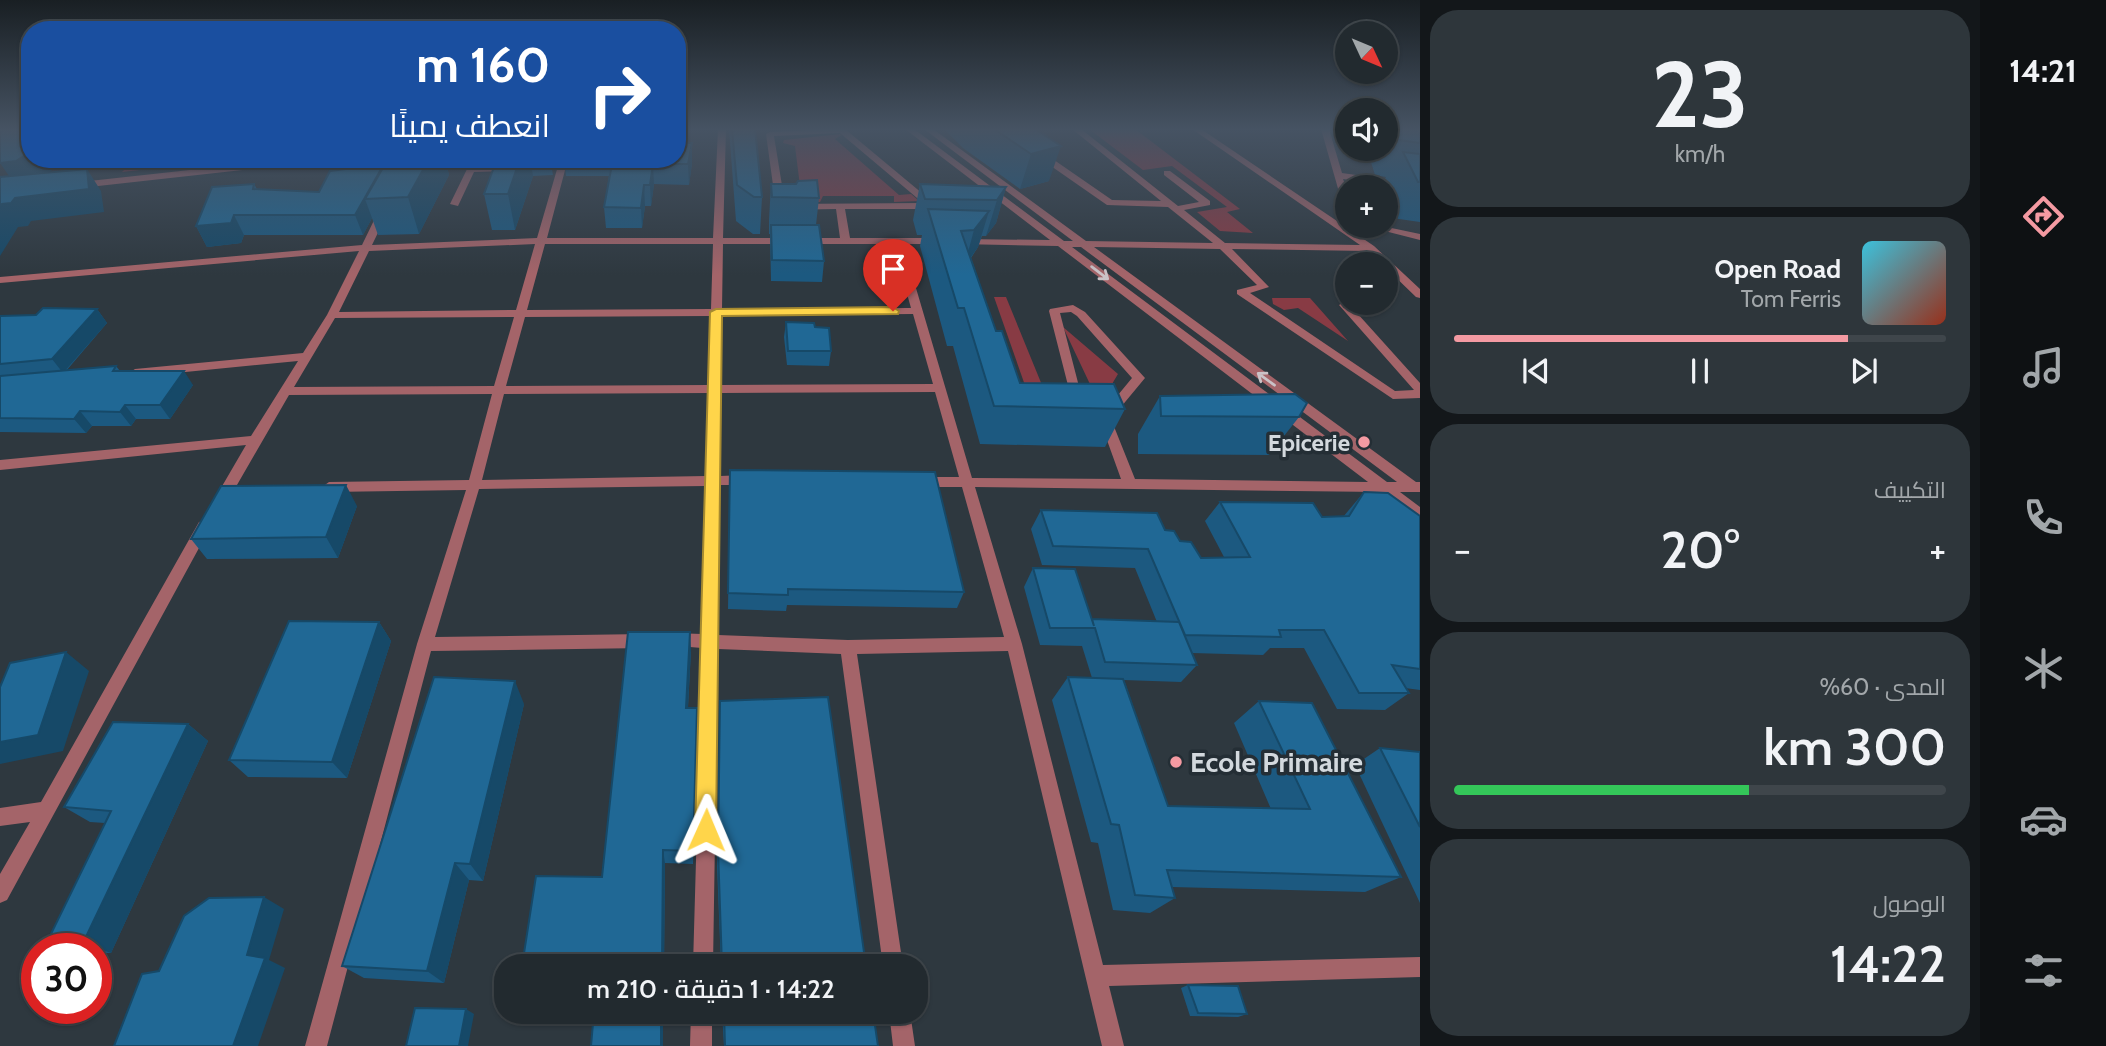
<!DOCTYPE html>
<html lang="ar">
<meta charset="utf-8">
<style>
body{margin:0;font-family:Cabin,Cairo,sans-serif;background:#2e363b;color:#f1f3f6;direction:rtl;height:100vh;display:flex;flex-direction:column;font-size:26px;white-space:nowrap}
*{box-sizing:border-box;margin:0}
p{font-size:23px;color:#a2a7aa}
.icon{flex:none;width:38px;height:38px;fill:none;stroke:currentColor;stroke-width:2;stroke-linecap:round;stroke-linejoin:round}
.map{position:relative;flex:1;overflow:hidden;direction:ltr}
.drawer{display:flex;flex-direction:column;gap:10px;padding:10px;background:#13171a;width:560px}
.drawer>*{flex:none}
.banner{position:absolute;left:21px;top:21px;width:665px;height:147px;border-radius:28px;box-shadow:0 2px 5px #0004,0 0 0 2px #3f464b;direction:rtl;background:#1a4fa0;color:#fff;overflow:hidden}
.needle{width:46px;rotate:134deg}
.buttons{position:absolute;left:1335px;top:21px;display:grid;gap:14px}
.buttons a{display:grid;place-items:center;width:63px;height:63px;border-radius:50%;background:#222a2f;box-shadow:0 2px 5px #0004,0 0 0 2px #3f464b;font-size:35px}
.speed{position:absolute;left:21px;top:933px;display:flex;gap:14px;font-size:35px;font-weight:700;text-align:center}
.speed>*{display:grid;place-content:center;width:91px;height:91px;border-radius:50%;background:#222a2f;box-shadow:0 2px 5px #0004,0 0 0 2px #3f464b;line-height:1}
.speed .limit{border:10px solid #d22;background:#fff;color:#111}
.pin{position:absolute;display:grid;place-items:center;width:60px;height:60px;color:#fff;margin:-72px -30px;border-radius:50% 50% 50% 0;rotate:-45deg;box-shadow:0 0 7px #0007}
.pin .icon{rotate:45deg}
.me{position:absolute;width:77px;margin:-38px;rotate:1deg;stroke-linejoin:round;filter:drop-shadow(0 0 5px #0008)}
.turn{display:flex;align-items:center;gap:24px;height:147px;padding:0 21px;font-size:32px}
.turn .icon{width:91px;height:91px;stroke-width:2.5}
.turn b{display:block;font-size:49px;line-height:60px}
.big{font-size:52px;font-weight:600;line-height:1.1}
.drawer .widget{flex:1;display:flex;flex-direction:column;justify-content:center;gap:10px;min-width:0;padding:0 24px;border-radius:28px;background:#2e363b}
.drawer .dial{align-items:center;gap:0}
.dial b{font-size:91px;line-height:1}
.song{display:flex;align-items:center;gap:21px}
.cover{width:84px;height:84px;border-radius:10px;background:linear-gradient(135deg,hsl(190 70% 55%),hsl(10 70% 35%))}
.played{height:7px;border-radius:4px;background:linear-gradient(90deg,#f49aa2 80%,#3f464b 80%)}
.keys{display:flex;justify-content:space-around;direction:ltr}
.heat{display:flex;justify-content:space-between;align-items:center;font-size:38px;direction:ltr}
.charge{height:10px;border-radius:5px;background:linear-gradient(90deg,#34c759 60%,#3f464b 0)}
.trip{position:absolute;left:494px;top:954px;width:434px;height:70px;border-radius:28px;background:#222a2f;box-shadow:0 2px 5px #0004,0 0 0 2px #3f464b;font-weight:600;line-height:70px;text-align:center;direction:rtl}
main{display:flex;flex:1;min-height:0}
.dock{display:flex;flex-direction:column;width:126px;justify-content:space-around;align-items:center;background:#0e1113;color:#a2a7aa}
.dock .icon{width:49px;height:49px}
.dock .selected{color:#f49aa2}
.dock b{font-size:32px;color:#f1f3f6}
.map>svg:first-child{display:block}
.green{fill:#883b44}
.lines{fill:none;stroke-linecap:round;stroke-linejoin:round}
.minor{fill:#a46469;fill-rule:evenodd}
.wall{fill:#1c5980}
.shaded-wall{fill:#164968}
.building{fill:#206895;stroke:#164968;stroke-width:2}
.oneway{stroke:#cac2c7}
.route{fill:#ffd54a;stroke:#a68a30;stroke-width:2}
.poi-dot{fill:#f49aa2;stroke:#242e35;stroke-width:2.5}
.labels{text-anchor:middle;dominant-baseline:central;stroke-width:7;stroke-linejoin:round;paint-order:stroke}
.poi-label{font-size:24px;font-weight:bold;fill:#d3d9de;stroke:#242e35;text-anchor:end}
.near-poi-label{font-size:28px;font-weight:bold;fill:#d3d9de;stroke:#242e35;text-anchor:start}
</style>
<main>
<nav class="dock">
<b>14:21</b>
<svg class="icon selected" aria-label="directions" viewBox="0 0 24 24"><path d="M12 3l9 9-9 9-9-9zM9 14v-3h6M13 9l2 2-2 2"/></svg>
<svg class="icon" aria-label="music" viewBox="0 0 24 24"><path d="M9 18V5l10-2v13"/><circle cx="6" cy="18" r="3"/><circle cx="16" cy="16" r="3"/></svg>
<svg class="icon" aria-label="phone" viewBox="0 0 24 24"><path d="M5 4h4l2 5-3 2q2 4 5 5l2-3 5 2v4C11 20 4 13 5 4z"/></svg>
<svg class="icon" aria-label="climate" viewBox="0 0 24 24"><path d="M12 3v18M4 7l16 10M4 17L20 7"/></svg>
<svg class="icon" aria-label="car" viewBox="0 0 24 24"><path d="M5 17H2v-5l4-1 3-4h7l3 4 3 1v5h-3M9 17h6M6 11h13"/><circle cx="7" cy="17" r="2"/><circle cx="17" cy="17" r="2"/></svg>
<svg class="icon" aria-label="filters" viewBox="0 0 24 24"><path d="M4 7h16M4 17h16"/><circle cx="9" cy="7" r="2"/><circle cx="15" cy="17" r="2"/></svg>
</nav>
<section class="drawer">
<div class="widget dial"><b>23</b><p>km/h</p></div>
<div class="widget">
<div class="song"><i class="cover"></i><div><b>Open Road</b><p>Tom Ferris</p></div></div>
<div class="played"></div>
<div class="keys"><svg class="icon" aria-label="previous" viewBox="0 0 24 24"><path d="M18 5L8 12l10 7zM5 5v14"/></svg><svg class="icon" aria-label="pause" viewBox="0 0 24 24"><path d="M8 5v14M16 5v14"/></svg><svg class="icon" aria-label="next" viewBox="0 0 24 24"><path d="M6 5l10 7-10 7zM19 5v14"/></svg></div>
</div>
<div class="widget"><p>التكييف</p>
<div class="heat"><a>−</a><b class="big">20°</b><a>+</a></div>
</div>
<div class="widget"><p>المدى · 60%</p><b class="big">300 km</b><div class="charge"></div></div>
<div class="widget"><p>الوصول</p><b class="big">14:22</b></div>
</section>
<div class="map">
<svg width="1420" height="1046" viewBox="0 0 1420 1046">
<rect width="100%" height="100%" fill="#2e383f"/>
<path class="green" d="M1089 129H1135L1240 209 1227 212 1253 233 1220 231 1197 212 1227 207 1172 166 1143 170Z
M840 134 842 135 835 139 899 195 911 194 919 201 894 202V196H823L820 202H793L800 186 795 146 783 143 784 140Z
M136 159H240L122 172Z
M994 297H1006L1044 390 1027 391Z
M1272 298H1310L1348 341 1298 308 1284 310 1273 304Z
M1063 327 1118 374 1103 399H1097Z"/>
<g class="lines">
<path class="minor" d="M718 129H726L723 238H840L836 209 781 210 776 207 766 134 770 132 845 129 935 204 937 206 932 209H845L850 238H938L943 241 938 244H903L972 478 1121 479 1099 418 1132 378 1077 316 1071 312 1060 313 1083 402 1081 405H1073L1049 311 1050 309 1073 305 1085 312 1145 378 1111 419 1135 479 1368 482 1058 246 959 244V240L962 239 1050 240 905 129H914L1064 241H1073L924 129H933L1086 241 1213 243 1168 207 1107 205 1038 157V153H1044L1112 200 1161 201 1072 129H1081L1178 206 1199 202 1164 175V171H1170L1210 201V205L1184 210 1225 243 1360 245 1192 129H1201L1374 246 1420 289V298L1416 297 1386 268V264H1382L1368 251 1232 249 1269 287 1250 293 1395 391 1414 390 1339 305 1344 302 1348 303 1420 383V398L1393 399 1237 294V290L1257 285 1220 249 1094 247 1416 482H1420V492H1400L1420 507V519L1381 492 975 487 1022 644 1103 965 1420 957V977L1109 986 1124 1046H1102L1008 651 857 654 903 966H883L841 654 718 649 713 966H693L702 648 666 645 664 640 666 635 672 633 702 634 706 486 479 489 435 637 645 634 651 636 653 641 651 646 645 648 431 651 327 1046H305L417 644 466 490 329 492 322 487 329 482 469 480 492 394 289 395 226 504 221 505 214 500 246 445 0 470V460L251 436 298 361 135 377 129 373 135 369 303 353 327 315 359 251 0 283V277L362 245 379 210 384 207 389 210 372 245 537 238 560 159H568L547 238H713ZM840 133 923 203 785 204 774 136ZM535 244 516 310 339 312 369 251ZM545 244H713L711 309 527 310ZM723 244H893L911 308 722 309ZM1072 247H1081L1397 482H1387ZM913 314 933 384 721 385 722 316ZM711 316 709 385 506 386 525 317ZM514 317 494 386 294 387 335 318ZM935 392 959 477H921L914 482 921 487H962L1004 637 848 640 718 635 720 485H746L753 480 746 475 720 476 721 393ZM709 393 706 476 482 480 504 394Z
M1321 129H1329L1342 173 1420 184V190L1343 179 1348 193V214L1345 213Z
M290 159H319L315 162 80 188 76 185 80 182Z
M512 166 516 169 515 171 474 172 458 206 450 204 468 167Z
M1365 226H1382L1420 234V240Z
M204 521 209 522 211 526 7 900 0 903V874L30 822 0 826V808L41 802 199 522Z
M691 1012H712V1046H690Z
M889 1012H910L915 1046H893Z"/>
</g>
<path class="wall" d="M729 129H755L762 197 760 234H753L736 221Z
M944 129H1035L1049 181 1020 189 963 148Z
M1386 129H1420V222L1392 218 1386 203V187H1380L1386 177 1375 175 1367 149H1386Z
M692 143V163L689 185 654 184 651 206H645L642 228H606L604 207 609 176H566L564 159H677Z
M388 159H445L449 175 419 234 378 235 372 218 363 235H244L241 243 207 247 196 226 254 184 257 189 319 192 384 165Z
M497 159H558L556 163H551L553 175 533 176 515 230H492L484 194Z
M771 184 819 198 816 225 824 261 822 282 771 281 770 234H769V220Z
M920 184 1006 187 996 223 986 236H982L978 247 971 258 996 331 1020 383 1125 409 1105 447 980 444 953 346H947L920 246 922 235H917L913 220Z
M97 309 107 323 66 371 116 366 120 371 193 385 170 419H136L131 426H92L86 433 0 432V316L36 315Z
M786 322 815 327 831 351 829 366 787 365 784 337Z
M1160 396 1299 417 1269 455 1138 454V434Z
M730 470 964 592 957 608 787 605 786 611 728 609Z
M1364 492 1420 516V690L1405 688 1409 693 1385 710 1337 709 1304 648H1270L1263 655 1192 653 1197 665 1181 682 1124 680 1168 806 1271 809 1234 723 1259 701 1401 877 1365 892 1172 887 1175 898 1150 913 1113 910 1098 843 1091 842 1052 700 1068 677 1092 678 1082 646 1040 645 1024 587 1033 568 1092 620 1157 622 1135 568 1042 565 1031 529 1041 510 1165 530 1201 558 1224 557 1205 521 1220 502 1322 517H1343Z
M357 506 338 558 207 559 191 539Z
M379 622 391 641 347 778 248 777 229 760Z
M691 650 688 708H697V725L693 864 665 863 664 966H522L602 877Z
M720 701 866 966H721L717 866Z
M524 704 483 881 469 880 444 983 364 978 342 966Z
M188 724 208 741 111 953H96V948H64L47 942 105 823 90 822 64 807Z
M1380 748 1420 752V903L1355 765Z
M1188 985 1247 1014 1238 1017 1190 1016 1181 988Z
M722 1012H873L878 1046H724Z"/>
<path class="shaded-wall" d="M692 143V163L689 185 688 164Z
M1061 146 1049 181 1020 189 1031 154Z
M30 152V159H68L32 184 16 186 0 163Z
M429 159H445L449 175 419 234 408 197Z
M520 159H530L533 176 515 230 508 194Z
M384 164 365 199 372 218 363 235 355 215Z
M653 164 654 184 651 206 650 185Z
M87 169 101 191 104 212 31 221 28 226 18 227 0 256V207L2 204Z
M644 185 645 206 642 228 641 208Z
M1006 187 996 223 986 236 997 200Z
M989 211 978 247 964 267 974 230Z
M234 215 244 235 241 243 207 247 196 226Z
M97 309 107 323 63 373 52 359Z
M184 371 193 385 170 419 160 405Z
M125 405 136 419 131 426 120 412Z
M80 411 92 426 86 433 74 419Z
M346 485 357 506 338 558 326 537Z
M379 622 391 641 347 778 332 762Z
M690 632 691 650 687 725 686 708Z
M66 652 89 671 63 751 0 764V742Z
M515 681 524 704 483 881 470 864Z
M697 708V725L693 864V851Z
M188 724 208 741 111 953 83 943Z
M663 850 665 863 664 966H662Z
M455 863 469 880 444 983 427 971Z
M264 897 284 909 269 960 285 968 258 1046H233L247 955Z
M466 1009 474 1014 468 1046H459Z
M661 1012H663V1046H661Z"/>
<path class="building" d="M0 129H30V152L16 161 0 163Z
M732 129H755L762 197H754L737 185Z
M994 129H1035L1061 146 1031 154Z
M1394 129H1420V143L1399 140Z
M677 143H692L688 164H653L650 185H644L641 208 604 207 613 159H677Z
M1403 152 1420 154V182H1418Z
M388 159H429L408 197 365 199Z
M497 159H520L508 194H484Z
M384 164 355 215H234L231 223 196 226 212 187 254 184 253 189 319 192 330 171Z
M87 169 89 189 15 198 11 203 2 204 0 207V177Z
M817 180 819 198 772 197 771 184H796L798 181Z
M920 184 1006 187 997 200 925 199Z
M928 209 989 211 974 230 961 231 996 331H1002L1020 383 1114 384 1125 409 994 406 964 308H958Z
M771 225H819L824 261 772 260Z
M43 308 97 309 52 359 0 364V316L36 315Z
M786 322 814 323 815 327 829 328 831 351H788Z
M116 366 113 371H184L160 405H125L120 412 80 411 74 419 0 418V376Z
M1295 394 1307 403 1299 417 1161 416 1160 396Z
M730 470 935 472 964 592 788 589V595L728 593Z
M346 485 326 537 191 539 221 486Z
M1364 492 1388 493 1420 516V669L1392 665 1409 693H1359L1324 630H1279L1281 637 1185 635 1148 549 1053 546 1041 510 1157 513 1165 530 1174 531 1180 541 1191 542 1201 558 1250 557 1220 502 1313 503 1322 517 1349 516Z
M1033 568 1075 569 1094 626 1092 619 1179 622 1197 665 1105 662 1095 628H1050Z
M289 621 379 622 332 762 229 760Z
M628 632H690L686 708H697L693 851 663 850 662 966H522L536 876 602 877Z
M66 652 38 735 0 742V687L10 663Z
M434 677 515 681 470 864 455 863 427 971 342 966Z
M1068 677 1123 679 1168 806 1310 809 1259 701 1312 703 1401 877 1167 870 1175 898 1135 895 1119 825 1111 824Z
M828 697 866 966H722L718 849 720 701Z
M113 722 188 724 83 943 47 942 111 811 64 807Z
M1380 748 1420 752V827Z
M264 897 247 955 265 958 233 1046H114L142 974 159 971 184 916 209 898Z
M1188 985 1238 986 1247 1014 1198 1013Z
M415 1008 466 1009 459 1046H406Z
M594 1012H661V1046H591Z
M724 1012H873L878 1046H725Z"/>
<defs><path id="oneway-shaft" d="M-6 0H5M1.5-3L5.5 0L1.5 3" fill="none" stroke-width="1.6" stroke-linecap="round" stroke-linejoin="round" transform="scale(1.75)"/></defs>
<g class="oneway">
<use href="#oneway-shaft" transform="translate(1100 273) rotate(37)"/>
<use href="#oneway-shaft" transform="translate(1266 379) rotate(-144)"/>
</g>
<linearGradient id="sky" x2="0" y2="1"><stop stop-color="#191f23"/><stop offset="0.47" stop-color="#465363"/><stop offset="1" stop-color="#465363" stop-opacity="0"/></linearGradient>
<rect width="1420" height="275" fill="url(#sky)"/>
<path class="route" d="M893 307 899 311 898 314 722 316 716 830 713 838 706 841 698 838 695 830 710 312 716 309Z"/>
<g class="poi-dot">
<circle cx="1364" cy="442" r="7"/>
<circle cx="1176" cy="762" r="7"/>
</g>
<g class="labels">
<g class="poi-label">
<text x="1350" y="442">Epicerie</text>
</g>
<g class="near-poi-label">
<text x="1190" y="762">Ecole Primaire</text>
</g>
</g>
</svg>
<div class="buttons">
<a><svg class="needle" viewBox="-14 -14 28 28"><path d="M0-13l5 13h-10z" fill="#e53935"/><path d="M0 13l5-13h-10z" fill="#a2a7aa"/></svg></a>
<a><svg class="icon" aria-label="sound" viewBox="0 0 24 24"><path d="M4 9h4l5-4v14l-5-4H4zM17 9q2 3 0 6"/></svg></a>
<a>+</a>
<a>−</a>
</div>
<div class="speed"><div class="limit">30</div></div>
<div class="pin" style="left:893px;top:311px;background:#d93025"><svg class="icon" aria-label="arrive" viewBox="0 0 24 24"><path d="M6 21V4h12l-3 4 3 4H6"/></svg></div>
<svg class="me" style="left:706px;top:830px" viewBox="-20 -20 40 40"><path d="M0-17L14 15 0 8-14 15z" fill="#ffd54a" stroke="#fff" stroke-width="4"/></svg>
<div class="trip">14:22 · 1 دقيقة · 210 m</div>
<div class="banner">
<div class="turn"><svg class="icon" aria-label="right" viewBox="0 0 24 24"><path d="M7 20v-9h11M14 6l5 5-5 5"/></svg><div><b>160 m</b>انعطف يمينًا</div></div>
</div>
</div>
</main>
